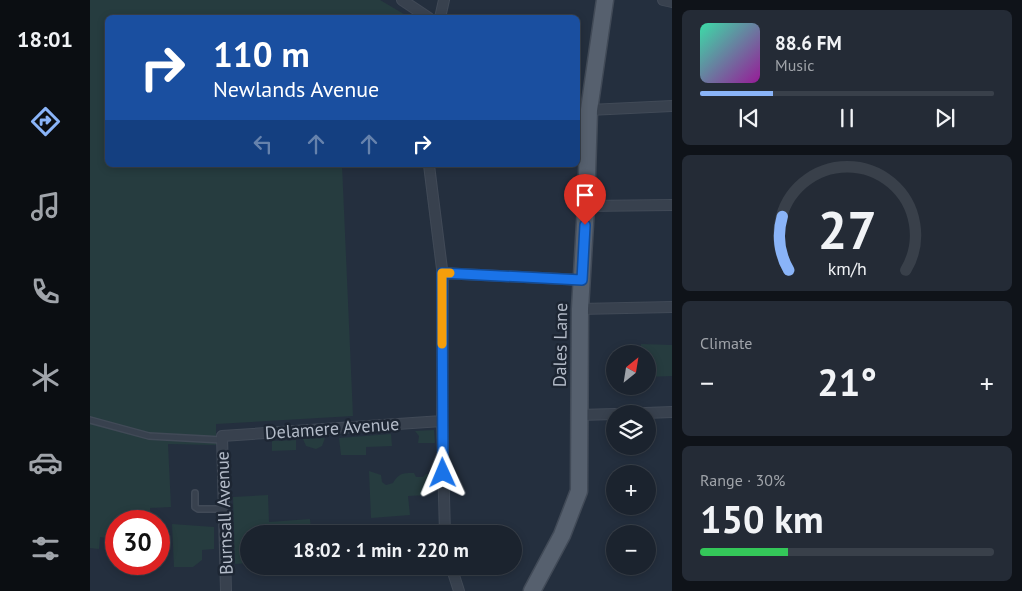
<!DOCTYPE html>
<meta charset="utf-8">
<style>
body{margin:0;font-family:"PT Sans",sans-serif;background:#242b36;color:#f1f3f6;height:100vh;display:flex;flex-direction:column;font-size:19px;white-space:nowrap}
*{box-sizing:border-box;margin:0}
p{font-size:16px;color:#a0a4aa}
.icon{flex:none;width:28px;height:28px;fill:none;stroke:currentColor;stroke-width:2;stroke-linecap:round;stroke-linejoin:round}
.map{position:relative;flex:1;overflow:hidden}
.sheet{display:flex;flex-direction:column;gap:10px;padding:10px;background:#0f1319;width:350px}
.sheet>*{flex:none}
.banner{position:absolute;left:15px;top:15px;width:475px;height:152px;border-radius:8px;box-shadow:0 2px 8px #0003,0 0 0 1px #39404a;background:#1a4fa0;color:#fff;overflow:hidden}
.needle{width:32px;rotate:30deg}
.controls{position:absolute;left:516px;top:345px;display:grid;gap:10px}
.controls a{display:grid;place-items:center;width:50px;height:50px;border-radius:50%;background:#1b232e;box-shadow:0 2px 8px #0003,0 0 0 1px #39404a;font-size:25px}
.speed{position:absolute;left:15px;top:510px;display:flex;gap:10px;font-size:25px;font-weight:700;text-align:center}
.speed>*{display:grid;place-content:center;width:65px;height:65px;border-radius:50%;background:#1b232e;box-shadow:0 2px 8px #0003,0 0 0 1px #39404a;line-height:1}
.speed .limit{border:8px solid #d22;background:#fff;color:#111}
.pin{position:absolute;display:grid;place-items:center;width:42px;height:42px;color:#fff;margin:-51px -21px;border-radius:50% 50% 50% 0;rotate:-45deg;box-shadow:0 0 5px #0007}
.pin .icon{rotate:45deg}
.me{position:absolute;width:55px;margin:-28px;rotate:359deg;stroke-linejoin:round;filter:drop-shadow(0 0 4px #0008)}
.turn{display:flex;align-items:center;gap:18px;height:105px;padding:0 25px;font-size:22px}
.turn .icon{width:65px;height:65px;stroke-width:2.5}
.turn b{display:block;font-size:35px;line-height:42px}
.lanes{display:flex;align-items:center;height:48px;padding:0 25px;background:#0003;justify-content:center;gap:25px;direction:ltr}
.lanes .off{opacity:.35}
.big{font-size:38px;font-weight:700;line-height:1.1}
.sheet .tile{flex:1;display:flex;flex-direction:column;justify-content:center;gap:8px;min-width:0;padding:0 18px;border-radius:8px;background:#242b36}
.sheet .dial{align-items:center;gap:0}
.dial svg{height:130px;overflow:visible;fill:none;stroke:#39404a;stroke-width:7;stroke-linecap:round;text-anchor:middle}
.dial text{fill:#f1f3f6;stroke:none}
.song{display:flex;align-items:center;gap:15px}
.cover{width:60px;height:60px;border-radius:8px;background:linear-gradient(135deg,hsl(160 70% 55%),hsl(300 70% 35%))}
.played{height:5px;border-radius:2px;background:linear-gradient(90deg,#8ab4f8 25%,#39404a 25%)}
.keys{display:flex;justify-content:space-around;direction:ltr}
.heat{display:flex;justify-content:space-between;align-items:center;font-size:28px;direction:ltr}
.charge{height:8px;border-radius:4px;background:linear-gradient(90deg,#34c759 30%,#39404a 0)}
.trip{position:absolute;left:150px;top:525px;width:282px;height:50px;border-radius:25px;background:#1b232e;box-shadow:0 2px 8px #0003,0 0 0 1px #39404a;font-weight:700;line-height:50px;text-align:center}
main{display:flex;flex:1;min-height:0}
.tabs{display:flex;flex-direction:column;width:90px;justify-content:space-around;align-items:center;background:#0b0e12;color:#a0a4aa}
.tabs .icon{width:35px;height:35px}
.tabs .selected{color:#8ab4f8}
.tabs b{font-size:22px;color:#f1f3f6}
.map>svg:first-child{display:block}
.green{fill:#263c3f}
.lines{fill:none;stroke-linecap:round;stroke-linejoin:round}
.lane-casing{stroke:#414a57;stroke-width:8}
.street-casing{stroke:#414a57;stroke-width:12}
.primary-casing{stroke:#414a57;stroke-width:19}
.lane{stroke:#38414e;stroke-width:5}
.street{stroke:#38414e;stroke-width:10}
.primary{stroke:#56606e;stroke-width:16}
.route-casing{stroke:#114b97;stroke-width:12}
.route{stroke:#1a73e8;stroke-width:9}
.slow{stroke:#f59e0b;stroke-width:9}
.labels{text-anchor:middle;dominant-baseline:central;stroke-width:5;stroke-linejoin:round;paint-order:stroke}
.street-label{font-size:18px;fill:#b4bcc9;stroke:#1d2633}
</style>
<main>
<nav class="tabs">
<b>18:01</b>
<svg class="icon selected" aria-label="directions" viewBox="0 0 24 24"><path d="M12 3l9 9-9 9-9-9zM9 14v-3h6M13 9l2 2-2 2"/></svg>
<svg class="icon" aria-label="music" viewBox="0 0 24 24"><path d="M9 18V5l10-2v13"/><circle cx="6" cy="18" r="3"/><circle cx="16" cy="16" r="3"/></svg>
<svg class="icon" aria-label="phone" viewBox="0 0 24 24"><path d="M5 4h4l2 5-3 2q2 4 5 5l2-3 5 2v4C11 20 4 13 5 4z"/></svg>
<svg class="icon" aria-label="climate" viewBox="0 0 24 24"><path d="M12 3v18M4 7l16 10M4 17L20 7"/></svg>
<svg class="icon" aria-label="car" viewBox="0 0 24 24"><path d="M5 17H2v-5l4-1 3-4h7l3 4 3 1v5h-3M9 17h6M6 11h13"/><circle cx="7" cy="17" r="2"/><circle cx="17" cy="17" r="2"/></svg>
<svg class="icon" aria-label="filters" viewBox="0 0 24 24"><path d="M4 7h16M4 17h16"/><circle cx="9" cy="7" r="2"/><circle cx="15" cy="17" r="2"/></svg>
</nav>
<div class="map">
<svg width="582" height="591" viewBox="0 0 582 591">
<rect width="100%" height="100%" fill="#242f3e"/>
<path class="green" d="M0 0H290L319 17 18 18V165H252L263 416 126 424V445L78 444 81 507 60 508 61 521H26V544H24V539L10 537 9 549 0 548Z
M551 344 582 345V376L558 377V354H551Z
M344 430 345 443H328L329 436 325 431Z
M301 434 302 446 276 447V455H251L249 438Z
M235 438 232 446 226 449 216 446 213 439Z
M206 440V450L182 451V441Z
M279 471 291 475 292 482 296 485 303 483C309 473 313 473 324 473L326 477H333L336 474H346L347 489 336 490 337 495 318 496 320 515 281 518Z
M178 495 179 522 220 519 221 530 246 529V534H159V563L145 564 143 497Z
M82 524 124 527V549L112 550V560L103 567H84Z
M173 566H198V573L174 574Z"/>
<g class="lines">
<defs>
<path id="lane" d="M0 420 59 436 132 440
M105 493V507L108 509H132"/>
<path id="street" d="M312 0 339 18
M573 0 582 2
M350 18 354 0
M499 110 582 106
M339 165 353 277 352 421 355 534
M496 206 582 205
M352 273 492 280
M490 309 582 307
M529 414 582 412
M489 415 525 414
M361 566 369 591
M136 591 132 436 352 421"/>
<path id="primary" d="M442 591 472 535 489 491 490 309 496 206 499 110 515 0"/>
</defs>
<use href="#lane" class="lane-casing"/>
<use href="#street" class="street-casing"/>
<use href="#primary" class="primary-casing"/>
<use href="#lane" class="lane"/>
<use href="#street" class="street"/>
<use href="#primary" class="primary"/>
</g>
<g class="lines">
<defs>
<path id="route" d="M353 473 352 273 492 280 495 225"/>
</defs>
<use href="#route" class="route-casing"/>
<use href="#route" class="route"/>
<path class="slow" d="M352 344V273H360"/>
</g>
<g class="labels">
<g class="street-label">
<text transform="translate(470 345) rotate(-89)">Dales Lane</text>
<text transform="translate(242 428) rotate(-4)">Delamere Avenue</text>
<text transform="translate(134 513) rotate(-92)">Burnsall Avenue</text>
</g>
</g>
</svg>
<div class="controls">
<a><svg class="needle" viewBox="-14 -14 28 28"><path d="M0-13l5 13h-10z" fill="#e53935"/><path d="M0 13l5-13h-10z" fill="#a0a4aa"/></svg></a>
<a><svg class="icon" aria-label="layers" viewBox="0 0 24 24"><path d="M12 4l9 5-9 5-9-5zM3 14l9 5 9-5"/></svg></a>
<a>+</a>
<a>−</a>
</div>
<div class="speed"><div class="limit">30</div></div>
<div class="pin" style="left:495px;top:225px;background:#d93025"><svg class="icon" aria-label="arrive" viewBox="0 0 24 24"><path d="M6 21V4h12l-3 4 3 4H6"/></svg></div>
<svg class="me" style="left:353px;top:473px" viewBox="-20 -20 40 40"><path d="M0-17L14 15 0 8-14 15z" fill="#1a73e8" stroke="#fff" stroke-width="4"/></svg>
<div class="trip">18:02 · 1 min · 220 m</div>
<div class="banner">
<div class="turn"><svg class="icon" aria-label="right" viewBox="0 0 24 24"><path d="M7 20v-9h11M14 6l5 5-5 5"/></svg><div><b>110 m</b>Newlands Avenue</div></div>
<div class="lanes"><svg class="icon off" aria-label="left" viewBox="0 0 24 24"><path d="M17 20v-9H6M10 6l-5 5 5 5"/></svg><svg class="icon off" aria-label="ahead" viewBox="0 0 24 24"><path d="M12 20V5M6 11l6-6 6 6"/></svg><svg class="icon off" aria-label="ahead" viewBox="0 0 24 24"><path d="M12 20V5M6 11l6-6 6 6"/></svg><svg class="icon" aria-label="right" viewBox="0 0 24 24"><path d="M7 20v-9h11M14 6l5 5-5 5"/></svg></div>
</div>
</div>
<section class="sheet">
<div class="tile">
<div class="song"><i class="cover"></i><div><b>88.6 FM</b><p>Music</p></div></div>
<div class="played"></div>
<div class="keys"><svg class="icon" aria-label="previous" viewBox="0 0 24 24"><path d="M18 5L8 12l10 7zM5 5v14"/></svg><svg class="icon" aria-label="pause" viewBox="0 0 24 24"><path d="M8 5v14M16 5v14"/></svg><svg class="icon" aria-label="next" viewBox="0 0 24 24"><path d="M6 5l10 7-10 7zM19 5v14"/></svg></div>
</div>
<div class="tile dial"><svg viewBox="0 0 100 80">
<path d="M14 69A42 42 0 1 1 86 69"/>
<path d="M14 69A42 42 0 0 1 10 36" stroke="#8ab4f8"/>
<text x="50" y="56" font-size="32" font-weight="700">27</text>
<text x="50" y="72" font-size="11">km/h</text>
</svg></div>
<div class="tile"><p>Climate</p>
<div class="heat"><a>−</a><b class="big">21°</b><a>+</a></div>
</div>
<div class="tile"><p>Range · 30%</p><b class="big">150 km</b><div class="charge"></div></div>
</section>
</main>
